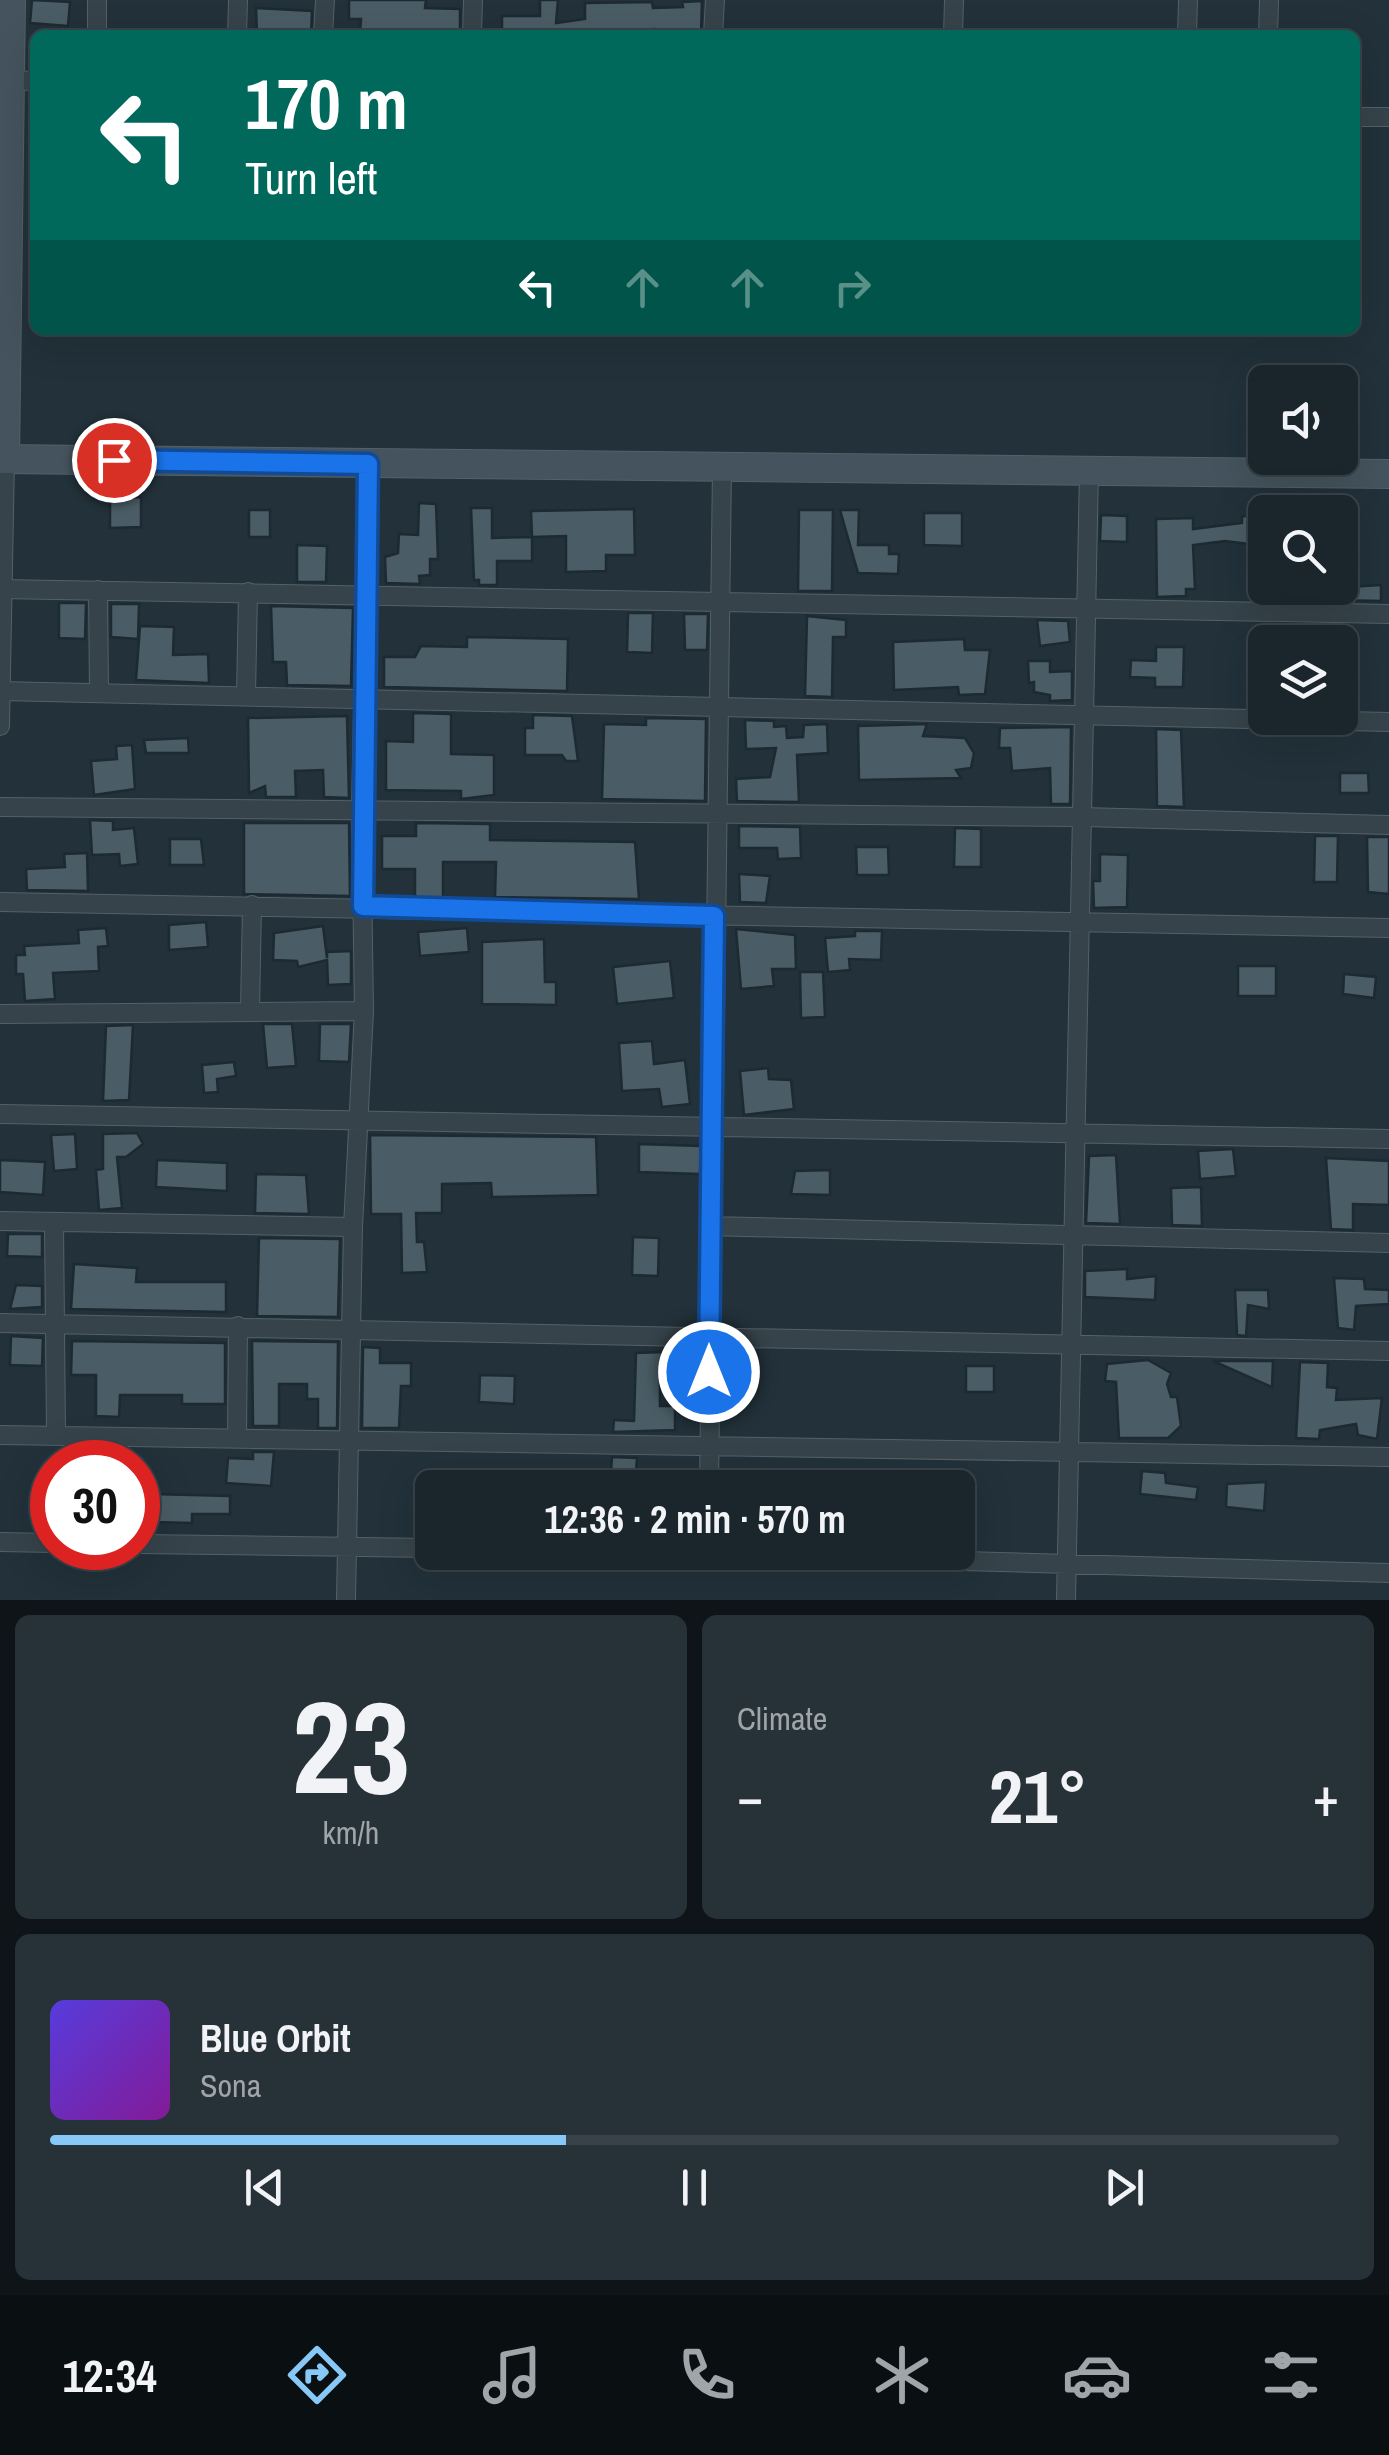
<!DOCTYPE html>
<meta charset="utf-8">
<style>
body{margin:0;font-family:"Archivo Narrow",sans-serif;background:#273138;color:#f1f3f6;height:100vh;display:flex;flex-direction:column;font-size:38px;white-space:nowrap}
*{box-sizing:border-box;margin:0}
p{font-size:32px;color:#9fa5a9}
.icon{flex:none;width:55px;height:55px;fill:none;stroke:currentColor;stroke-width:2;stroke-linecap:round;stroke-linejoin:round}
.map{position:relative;height:1600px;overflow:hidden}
.sheet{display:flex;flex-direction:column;gap:15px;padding:15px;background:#0e1418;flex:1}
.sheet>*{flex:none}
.guide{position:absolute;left:30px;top:30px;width:1330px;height:305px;border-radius:15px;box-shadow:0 10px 40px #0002,0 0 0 2px #384248;background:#00695c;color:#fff;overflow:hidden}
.controls{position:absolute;left:1248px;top:365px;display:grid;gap:20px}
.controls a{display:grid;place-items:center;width:110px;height:110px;border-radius:15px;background:#1a252c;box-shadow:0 10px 40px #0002,0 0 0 2px #384248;font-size:50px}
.speed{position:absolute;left:30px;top:1440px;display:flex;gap:20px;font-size:50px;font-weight:700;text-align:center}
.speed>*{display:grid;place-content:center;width:130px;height:130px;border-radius:50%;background:#1a252c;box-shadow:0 10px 40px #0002,0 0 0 2px #384248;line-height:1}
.speed .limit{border:15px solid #d22;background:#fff;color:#111}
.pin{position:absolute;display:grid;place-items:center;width:85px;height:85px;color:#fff;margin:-42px;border:5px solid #fff;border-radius:50%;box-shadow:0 2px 10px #0007}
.me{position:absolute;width:110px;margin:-55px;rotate:0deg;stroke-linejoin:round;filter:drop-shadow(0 0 8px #0008)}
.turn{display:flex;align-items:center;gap:35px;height:210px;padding:0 50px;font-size:45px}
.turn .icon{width:130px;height:130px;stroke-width:2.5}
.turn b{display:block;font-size:70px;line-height:85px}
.lanes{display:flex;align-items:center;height:95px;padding:0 50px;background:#0003;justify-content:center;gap:50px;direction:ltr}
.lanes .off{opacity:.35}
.big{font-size:75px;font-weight:700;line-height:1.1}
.sheet .tile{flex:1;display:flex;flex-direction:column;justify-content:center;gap:15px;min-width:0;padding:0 35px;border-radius:15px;background:#273138}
.sheet .dial{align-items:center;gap:0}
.dial b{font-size:130px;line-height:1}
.song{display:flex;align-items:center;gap:30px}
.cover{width:120px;height:120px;border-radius:15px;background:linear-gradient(135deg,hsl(250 70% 55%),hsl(290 70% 35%))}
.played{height:10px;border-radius:5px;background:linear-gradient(90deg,#87c8f6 40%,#384248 40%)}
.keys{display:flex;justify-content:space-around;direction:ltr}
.heat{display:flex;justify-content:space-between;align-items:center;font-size:55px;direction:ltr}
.sheet .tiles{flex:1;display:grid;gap:15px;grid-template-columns:1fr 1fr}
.tile:last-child{grid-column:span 2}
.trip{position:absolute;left:415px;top:1470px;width:560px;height:100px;border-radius:15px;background:#1a252c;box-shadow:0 10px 40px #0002,0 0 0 2px #384248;font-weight:700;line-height:100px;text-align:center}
.tab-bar{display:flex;height:160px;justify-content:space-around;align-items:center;background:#0a0f12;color:#9fa5a9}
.tab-bar .icon{width:70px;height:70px}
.tab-bar .selected{color:#87c8f6}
.tab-bar b{font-size:45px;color:#f1f3f6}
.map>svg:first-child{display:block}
.building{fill:#4a5c65;stroke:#1d2a31;stroke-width:2.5}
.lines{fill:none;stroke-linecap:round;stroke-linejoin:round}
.street-casing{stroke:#546168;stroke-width:20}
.secondary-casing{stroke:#546168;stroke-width:30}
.street{stroke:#36434a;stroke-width:18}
.secondary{stroke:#44535d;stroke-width:28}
.route-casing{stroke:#114b97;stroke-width:25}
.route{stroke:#1a73e8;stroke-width:18}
</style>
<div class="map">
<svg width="1389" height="1600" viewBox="0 0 1389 1600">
<rect width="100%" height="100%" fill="#22313a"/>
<path class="building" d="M32 0 70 2 68 26 30 23Z
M349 0H426L425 8 460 9V35H360L361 19H349Z
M540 0H558L556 23 585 19V3L652 2 653 8 683 7 682 2 702 1 701 35 655 33V29L615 30 616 35H502V16H540Z
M256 8 312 11 311 35H257Z
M141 497V527L110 528V498Z
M419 503 436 504 438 559H430V575L419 576 420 584 386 583 385 557 398 553 399 534 418 535Z
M471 508H492V538L532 537V561H497V585H479V580H474Z
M634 509 635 555H606V571L566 572V536L532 537 531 511Z
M249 510H270V537H249Z
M799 510H833L832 591H798Z
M840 510H859L858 545H889V554H899L898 574 858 573Z
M924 513H962V546L924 545Z
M1101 515 1127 516V542L1100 541Z
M1242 516 1265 517V546L1225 541 1193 545 1195 589H1186V596L1157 597 1156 519 1193 518V529L1242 523Z
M297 545 327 546 326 582H297Z
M1381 585V601L1331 600V588Z
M59 603H86L85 639 59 638Z
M111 604H139L138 639 111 637Z
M271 606 353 608 351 686 287 685 286 662H273Z
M628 613H653L652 653 627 652Z
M684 614H708L707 650H685Z
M807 616 846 620V637H833L832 697 805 696Z
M1037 620 1068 621 1070 642 1040 646Z
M140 626 174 627 173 655 208 654 209 683 136 680Z
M467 637 568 639 567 691 384 687V657H415L421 646 467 647Z
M964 639 965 650H990L985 694 959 695 958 687 894 690 893 642Z
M1156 647H1184L1183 687H1155V678L1130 677 1131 660 1156 661Z
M1028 661H1050V672L1072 671V700L1050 701V695L1034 692V682L1029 683Z
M413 713 451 714V754L494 755V795L461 799V791L386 790V741L413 742Z
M533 715 572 716 578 761H566L562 755H525V728H533Z
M347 716 349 798 324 797 323 770 295 771 296 797H266L265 786 249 793 248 718Z
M646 718 706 719 705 801 602 799 604 724 646 725Z
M745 720 774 721V727L786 726 787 738 803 737 804 725 827 724 828 753 797 755 799 802 737 801 736 779 770 777 776 748 746 749Z
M927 724 923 736 965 738 974 753 971 768 956 770 961 778 859 780 858 726Z
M1071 727 1070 804H1051L1050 768 1012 771 1010 748H999L1000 728Z
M1156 729 1181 730 1184 807 1157 806Z
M188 738 189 753H146L144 740Z
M132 745 135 789 94 795 91 761 117 759 116 746Z
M1340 773H1368L1369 793H1340Z
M90 820 113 821V830L134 828 138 864 120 866 119 854 92 855Z
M244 823H349L350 896 244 894Z
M416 823 490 824V840L635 842 639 899 495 897 496 862H443V898L415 897V869H382V836H416Z
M739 826 800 827 801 858 778 859 777 848H739Z
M955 828 981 829V867H954Z
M1315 836H1338L1337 882H1314Z
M1367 837H1389V894L1368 892Z
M170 839H201L204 865H170Z
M856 847H888L889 875H857Z
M87 853 88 891 27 890 26 869 65 867 64 854Z
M1100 854 1128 855 1127 907 1094 908 1093 881H1100Z
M739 874 770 876 766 903 740 902Z
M206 922 208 947 169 950V925Z
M323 926 327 958V952L351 951V984L328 985 327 960 298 967 297 961 273 960 274 933Z
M106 928 108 946 98 947 99 971 53 973 55 999 25 1001 23 974H16V955H25L24 946 79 943 78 930Z
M467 928 469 952 420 956 418 932Z
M736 929 795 935 796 969H772L774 986 741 989Z
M855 931H882L881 960 849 959 850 970 828 972 825 938 855 936Z
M544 939 545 982H556V1005L482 1004V942Z
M670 961 674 998 617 1004 613 967Z
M1238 966H1276V996H1238Z
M800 972H823L825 1017 801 1018Z
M1344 974 1376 977 1374 998 1343 994Z
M263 1024H292L296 1066 267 1068Z
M320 1024H351L349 1062 319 1061Z
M133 1025 129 1100 103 1101 106 1026Z
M652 1041 654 1064 685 1060 690 1104 662 1107 659 1089 622 1091 619 1043Z
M234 1062 236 1076 217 1079 218 1092 204 1093 202 1065Z
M768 1068 769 1079 791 1080 794 1109 744 1115 740 1071Z
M137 1133 143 1144 126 1157H117L122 1208 99 1210 96 1170 103 1169V1134Z
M75 1134 77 1169 54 1171 51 1135Z
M370 1135 596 1137 598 1195 492 1197 491 1183 442 1184V1213H416L417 1242H424L427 1272 402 1273 401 1214H371Z
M639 1144 701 1146 700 1174 639 1172Z
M1233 1149 1236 1176 1200 1179 1198 1151Z
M1116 1155 1120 1224 1086 1223 1089 1156Z
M1326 1158 1389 1161V1205L1353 1204V1230L1331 1229Z
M0 1160 45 1162 43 1195 0 1192Z
M157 1160 227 1163V1191L156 1187Z
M830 1170V1195L791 1194 795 1171Z
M256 1174 306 1175 309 1214 255 1213Z
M1201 1187 1202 1226 1172 1225 1171 1188Z
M8 1234H42V1257L7 1256Z
M633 1237 659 1238 658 1276 632 1275Z
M259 1238 340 1239 338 1317 257 1316Z
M74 1264 137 1268 136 1282H226V1312L71 1309Z
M1127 1269V1279L1156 1276 1155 1300 1085 1297V1271Z
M1334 1278 1364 1279 1365 1289 1389 1290V1304L1356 1306 1354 1330 1338 1328Z
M16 1285 42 1286V1307L10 1309Z
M1235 1290H1268L1269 1309 1248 1305 1246 1336 1237 1335Z
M11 1336 43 1338 42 1366 10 1365Z
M72 1341 225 1343V1404H182V1395H120L119 1417 96 1416V1375H71Z
M252 1341 338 1342 337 1428H318V1399H307V1384H279V1426H253Z
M363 1347 380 1348V1363H411V1386H401L399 1428H362Z
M693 1351 694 1379 660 1380V1406H675V1430L613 1432 614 1420 634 1421 636 1353Z
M1148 1360 1171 1373 1167 1384 1171 1397H1177L1181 1426 1168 1438H1119L1116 1382 1105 1381 1107 1364Z
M1213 1361H1273L1272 1387Z
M1300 1362 1328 1363 1327 1387 1337 1388 1336 1400 1382 1398 1377 1439 1358 1435 1356 1424 1320 1430 1319 1439 1296 1438Z
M966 1366H994V1392H966Z
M480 1375 515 1376 514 1404 479 1402Z
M253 1452H274L271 1486 226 1483 228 1458 253 1459Z
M612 1457 637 1458 635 1488H610Z
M1142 1471 1165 1473 1166 1483 1198 1487 1196 1500 1140 1494Z
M1266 1482 1264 1511 1226 1507 1227 1484Z
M152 1494 230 1496V1514H192V1523L152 1522Z"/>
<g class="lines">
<defs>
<path id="street" d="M97 35V0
M237 35 238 0
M323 35 325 0
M472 35 473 0
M713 35 715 0
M953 35 954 0
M1187 35 1188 0
M1268 35 1269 0
M0 80 35 81
M1355 117H1389
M0 589 1389 614
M98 590 99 693
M0 691 1389 722
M246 695 248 592
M0 726 5 459
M0 807 1083 817 1389 825
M0 902 1389 928
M250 1010 252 905
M0 1014 364 1011
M0 1114 1389 1139
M0 1221 353 1227
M54 1222 56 1435
M709 1226 1389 1243
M0 1323 1389 1351
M0 1435 1389 1457
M237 1437 238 1326
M709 1488 722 467
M0 1542 52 1543
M138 1544 432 1548
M640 1552 1389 1573
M346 1600 353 1227 364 1011 361 809 368 464
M1066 1600 1089 471"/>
<path id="secondary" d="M0 459 1389 474
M5 459 11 0"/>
</defs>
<use href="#street" class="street-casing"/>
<use href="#secondary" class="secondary-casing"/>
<use href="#street" class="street"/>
<use href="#secondary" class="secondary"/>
</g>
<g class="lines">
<defs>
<path id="route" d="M114 460 368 464 363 906 714 916 709 1372"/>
</defs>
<use href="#route" class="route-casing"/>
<use href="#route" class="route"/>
</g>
</svg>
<div class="controls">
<a><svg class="icon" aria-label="sound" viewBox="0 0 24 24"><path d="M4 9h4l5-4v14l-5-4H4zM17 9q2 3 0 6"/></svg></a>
<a><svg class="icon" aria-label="search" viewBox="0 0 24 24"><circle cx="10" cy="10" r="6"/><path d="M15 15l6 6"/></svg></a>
<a><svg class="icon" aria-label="layers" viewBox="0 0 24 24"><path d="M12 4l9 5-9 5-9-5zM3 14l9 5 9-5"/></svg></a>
</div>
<div class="speed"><div class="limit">30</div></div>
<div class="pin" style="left:114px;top:460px;background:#d93025"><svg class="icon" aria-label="arrive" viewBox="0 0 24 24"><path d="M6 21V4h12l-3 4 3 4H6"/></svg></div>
<svg class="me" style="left:709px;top:1372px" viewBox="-20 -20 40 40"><circle r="17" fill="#1a73e8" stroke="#fff" stroke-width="3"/><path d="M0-11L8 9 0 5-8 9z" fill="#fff"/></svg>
<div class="trip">12:36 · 2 min · 570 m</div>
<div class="guide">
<div class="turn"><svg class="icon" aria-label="left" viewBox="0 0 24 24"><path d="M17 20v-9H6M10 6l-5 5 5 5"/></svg><div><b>170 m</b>Turn left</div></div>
<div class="lanes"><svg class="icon" aria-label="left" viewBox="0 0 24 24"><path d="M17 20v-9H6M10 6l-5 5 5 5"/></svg><svg class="icon off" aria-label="ahead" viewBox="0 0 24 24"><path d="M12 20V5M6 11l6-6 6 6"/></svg><svg class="icon off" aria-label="ahead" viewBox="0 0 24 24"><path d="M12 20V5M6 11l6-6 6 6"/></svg><svg class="icon off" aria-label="right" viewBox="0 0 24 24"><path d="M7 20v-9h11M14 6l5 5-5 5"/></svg></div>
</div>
</div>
<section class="sheet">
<div class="tiles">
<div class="tile dial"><b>23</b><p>km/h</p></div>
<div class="tile"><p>Climate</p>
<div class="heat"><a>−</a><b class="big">21°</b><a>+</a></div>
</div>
<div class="tile">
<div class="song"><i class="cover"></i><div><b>Blue Orbit</b><p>Sona</p></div></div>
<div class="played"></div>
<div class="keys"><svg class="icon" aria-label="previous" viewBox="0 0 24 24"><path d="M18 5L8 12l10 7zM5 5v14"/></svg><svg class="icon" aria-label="pause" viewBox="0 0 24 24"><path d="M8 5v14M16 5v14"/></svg><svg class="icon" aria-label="next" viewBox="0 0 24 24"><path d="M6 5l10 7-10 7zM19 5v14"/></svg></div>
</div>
</div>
</section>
<nav class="tab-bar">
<b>12:34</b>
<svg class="icon selected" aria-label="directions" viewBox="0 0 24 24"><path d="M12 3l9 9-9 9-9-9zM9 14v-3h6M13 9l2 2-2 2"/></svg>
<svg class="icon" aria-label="music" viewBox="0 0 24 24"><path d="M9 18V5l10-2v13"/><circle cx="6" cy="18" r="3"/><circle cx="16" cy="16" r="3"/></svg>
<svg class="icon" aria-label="phone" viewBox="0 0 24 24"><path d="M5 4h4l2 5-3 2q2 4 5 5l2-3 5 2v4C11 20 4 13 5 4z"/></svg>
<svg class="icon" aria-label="climate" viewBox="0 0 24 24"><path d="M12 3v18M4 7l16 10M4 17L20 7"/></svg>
<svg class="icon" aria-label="car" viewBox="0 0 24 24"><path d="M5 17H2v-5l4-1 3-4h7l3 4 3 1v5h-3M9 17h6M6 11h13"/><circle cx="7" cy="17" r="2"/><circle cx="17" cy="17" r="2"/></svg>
<svg class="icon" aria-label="filters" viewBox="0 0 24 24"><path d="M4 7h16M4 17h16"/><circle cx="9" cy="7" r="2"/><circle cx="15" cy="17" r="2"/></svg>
</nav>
